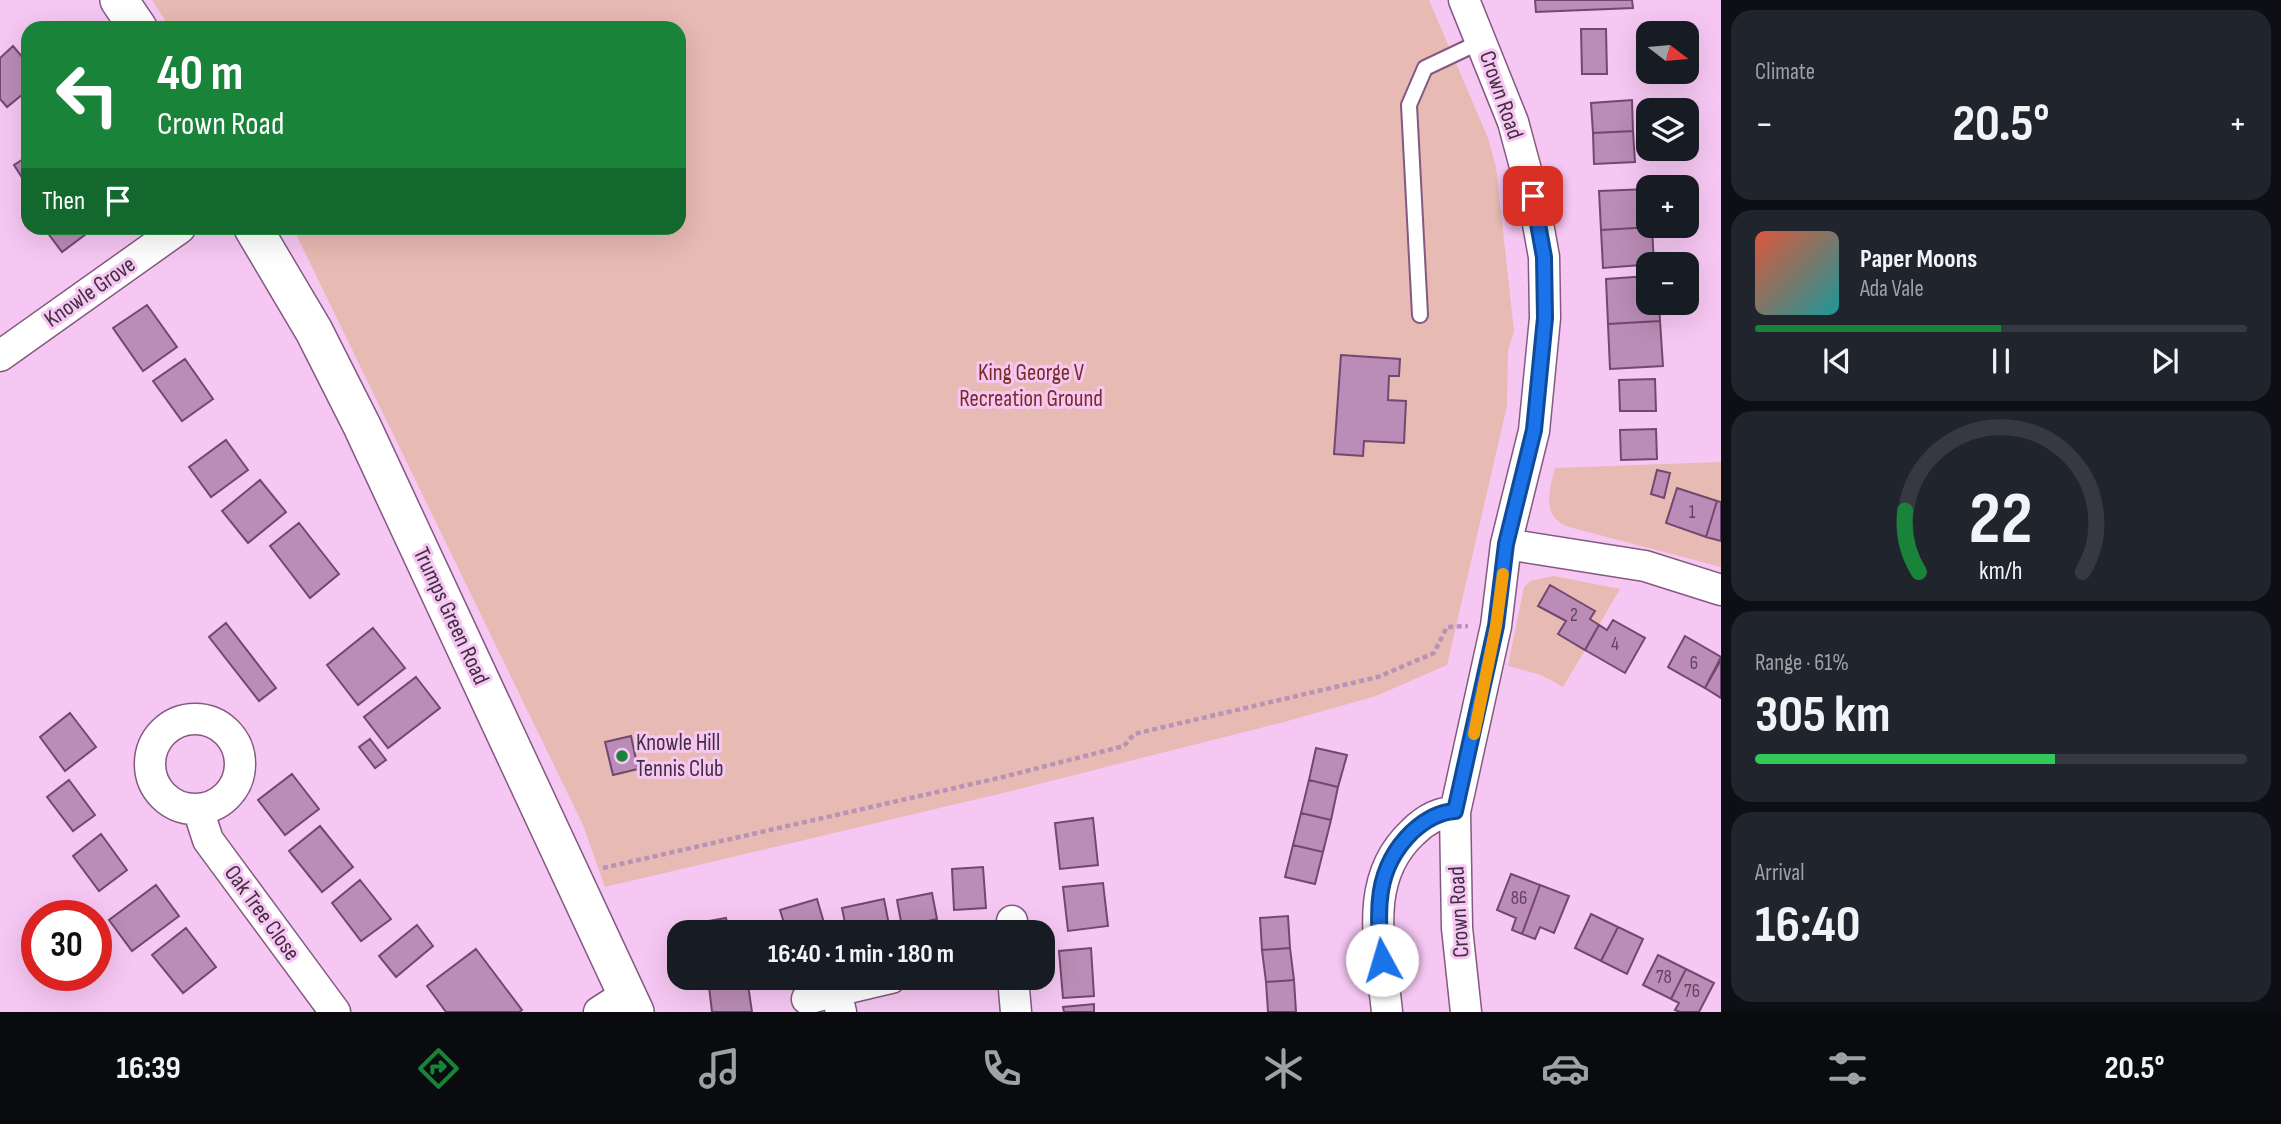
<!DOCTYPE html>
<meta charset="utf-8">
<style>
body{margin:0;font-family:"Sofia Sans Condensed",sans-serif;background:#20242c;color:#f1f3f6;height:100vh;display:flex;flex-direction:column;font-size:26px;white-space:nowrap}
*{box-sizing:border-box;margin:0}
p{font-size:23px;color:#9ea1a6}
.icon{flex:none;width:38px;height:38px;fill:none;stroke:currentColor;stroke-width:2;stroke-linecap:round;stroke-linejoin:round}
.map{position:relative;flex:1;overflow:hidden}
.details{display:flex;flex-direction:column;gap:10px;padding:10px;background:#0d0f14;width:560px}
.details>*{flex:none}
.top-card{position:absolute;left:21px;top:21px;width:665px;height:214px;border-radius:21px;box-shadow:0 7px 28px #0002;background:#188339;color:#fff;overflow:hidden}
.needle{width:46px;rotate:106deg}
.controls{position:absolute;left:1636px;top:21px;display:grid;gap:14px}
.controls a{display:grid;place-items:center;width:63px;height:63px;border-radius:14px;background:#171b24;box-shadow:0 7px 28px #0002;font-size:35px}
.speed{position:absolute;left:21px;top:900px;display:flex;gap:14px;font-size:35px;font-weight:700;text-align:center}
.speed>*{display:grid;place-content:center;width:91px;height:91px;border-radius:50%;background:#171b24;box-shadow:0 7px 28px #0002;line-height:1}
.speed .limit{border:10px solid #d22;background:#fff;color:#111}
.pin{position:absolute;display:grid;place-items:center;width:60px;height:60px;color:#fff;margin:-30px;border-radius:14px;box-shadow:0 4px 10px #0006}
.me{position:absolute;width:77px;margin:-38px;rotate:354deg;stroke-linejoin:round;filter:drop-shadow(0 0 5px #0008)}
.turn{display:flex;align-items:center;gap:24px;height:147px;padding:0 21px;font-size:32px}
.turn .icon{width:91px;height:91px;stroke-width:2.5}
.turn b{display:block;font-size:49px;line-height:60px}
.then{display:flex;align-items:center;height:66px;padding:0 21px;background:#0003;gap:14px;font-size:26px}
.big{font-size:52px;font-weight:700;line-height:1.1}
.details .card{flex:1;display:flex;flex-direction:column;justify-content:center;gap:10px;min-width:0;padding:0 24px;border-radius:21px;background:#20242c}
.details .dial{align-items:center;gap:0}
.dial svg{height:182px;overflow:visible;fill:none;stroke:#363941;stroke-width:7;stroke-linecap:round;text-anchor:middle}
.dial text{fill:#f1f3f6;stroke:none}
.song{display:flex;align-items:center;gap:21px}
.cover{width:84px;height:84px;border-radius:10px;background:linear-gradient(135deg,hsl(10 70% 55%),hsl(180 70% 35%))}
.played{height:7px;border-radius:4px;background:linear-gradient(90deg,#188339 50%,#363941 50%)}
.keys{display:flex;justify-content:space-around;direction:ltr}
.heat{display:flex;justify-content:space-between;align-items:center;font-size:38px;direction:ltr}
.charge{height:10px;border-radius:5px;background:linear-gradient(90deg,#34c759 61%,#363941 0)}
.trip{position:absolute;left:667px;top:920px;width:388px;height:70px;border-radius:21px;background:#171b24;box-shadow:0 7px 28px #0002;font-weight:700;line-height:70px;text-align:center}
.dock{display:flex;height:112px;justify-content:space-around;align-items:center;background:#090b0e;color:#9ea1a6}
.dock .icon{width:49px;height:49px}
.dock .on{color:#188339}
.dock b{font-size:32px;color:#f1f3f6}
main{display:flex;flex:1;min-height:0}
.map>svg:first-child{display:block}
.green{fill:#e7bab3}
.building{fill:#ba8cb7;stroke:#71486f;stroke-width:2}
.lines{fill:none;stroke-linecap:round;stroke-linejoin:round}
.service-casing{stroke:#835981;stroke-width:18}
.minor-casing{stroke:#835981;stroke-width:33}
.tertiary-casing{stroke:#835981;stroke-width:40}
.path{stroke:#b893b6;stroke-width:4.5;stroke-dasharray:5 3.5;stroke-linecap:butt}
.service{stroke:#fff;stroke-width:14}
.minor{stroke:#fff;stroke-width:30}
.tertiary{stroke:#fff;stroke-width:37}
.route-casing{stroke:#114b97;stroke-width:18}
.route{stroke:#1a73e8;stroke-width:12}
.slow{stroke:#f59e0b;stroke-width:12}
.poi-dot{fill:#188339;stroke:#f6c7f3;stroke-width:2.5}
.labels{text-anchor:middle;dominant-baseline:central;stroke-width:6;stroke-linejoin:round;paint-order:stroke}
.number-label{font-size:19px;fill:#5f465e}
.street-label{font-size:23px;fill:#412e40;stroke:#f6c7f3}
.park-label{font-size:23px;fill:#792b24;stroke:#f6c7f3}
.poi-label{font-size:23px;fill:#412e40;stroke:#f6c7f3;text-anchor:start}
</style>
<main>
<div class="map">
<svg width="1721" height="1012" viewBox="0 0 1721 1012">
<rect width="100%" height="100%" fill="#f6c7f3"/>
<path class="green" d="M152 0H1429L1488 138 1496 167 1514 331 1508 350 1507 406 1447 665 1376 696 1284 722 1003 793 605 887 583 825 293 228H679V28H170Z
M1721 462V502L1677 489 1665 524 1721 541V567L1569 527C1541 517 1549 491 1555 468Z
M1554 576 1620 589 1599 625 1549 586 1539 606 1566 621 1558 634 1585 650 1563 687 1541 675 1508 666 1524 587 1530 581Z"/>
<path class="building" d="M1535 0H1632L1633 8 1536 12Z
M1581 29H1606L1607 74H1582Z
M13 46 28 64V90L7 107 0 99V58Z
M1632 100 1633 131 1593 133 1591 103Z
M1633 131 1635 162 1594 164 1593 133Z
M28 156V187L14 165Z
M1648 189V226L1652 227 1601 230 1599 191Z
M1652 227 1654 264 1603 268 1601 230Z
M44 228H94L62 252Z
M1648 276V303H1659L1660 321 1608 324 1606 279Z
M147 305 177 347 143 371 113 328Z
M1660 321 1663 366 1610 369 1608 324Z
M1341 355 1400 359 1399 376H1389L1388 400 1406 401 1404 443 1364 441 1363 456 1334 454Z
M185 359 213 399 182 421 153 381Z
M1655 379 1656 411H1620L1619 380Z
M1656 429 1657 459 1621 460 1620 430Z
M226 440 248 470 211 497 189 467Z
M1657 470 1670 473 1664 498 1651 494Z
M260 480 286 512 248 543 222 511Z
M1677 488 1717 501 1706 537 1666 523Z
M1717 501 1721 502V541L1706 537Z
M299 523 339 574 310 598 270 546Z
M1550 585 1595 611 1590 619 1599 625 1585 650 1558 634 1566 621 1538 606Z
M1613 620 1645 638 1625 673 1585 650 1599 625 1607 630Z
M226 623 276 688 259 701 209 637Z
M373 628 405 668 358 705 327 665Z
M1685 636 1721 657 1705 688 1668 667Z
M1721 660V698L1705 688Z
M416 677 440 708 388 748 364 717Z
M70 713 96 747 65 771 40 737Z
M631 736 638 769 613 775 605 742Z
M370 739 386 760 375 768 359 747Z
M1316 748 1347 755 1338 787 1309 780Z
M292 774 319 809 285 835 258 800Z
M69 780 95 815 73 831 47 797Z
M1309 780 1338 787 1331 820 1301 813Z
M1301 813 1331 820 1323 852 1293 845Z
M1093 818 1098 865 1060 869 1055 823Z
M320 826 353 867 322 892 289 851Z
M101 834 127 870 99 891 73 856Z
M1293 845 1323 852 1315 884 1285 877Z
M983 867 986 908 954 910 952 869Z
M1511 874 1540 885 1522 934 1512 930 1516 918 1497 910Z
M360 880 391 919 361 941 332 903Z
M1103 883 1108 926 1068 931 1063 887Z
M156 885 179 916 132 951 109 920Z
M1540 885 1569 896 1554 933 1540 927 1535 939 1522 934Z
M932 893 937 919 902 927 897 900Z
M817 899 827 933H787L780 910Z
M884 899 890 930 847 933 842 908Z
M1591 914 1618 927 1601 961 1575 948Z
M1288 916 1290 948 1262 950 1260 918Z
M726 918 729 933H694L692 924Z
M417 925 433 946 396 977 379 956Z
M1618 927 1643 939 1627 974 1601 961Z
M186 928 216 967 183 993 152 955Z
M1091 948 1094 996 1063 998 1059 951Z
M1290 948 1294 980 1266 982 1262 950Z
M476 949 522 1010 519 1012H446L427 986Z
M1658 955 1686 969 1671 999 1643 985Z
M1686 969 1714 983 1699 1012H1680L1675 1010 1679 1003 1671 999Z
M708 978H747L752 1012H712Z
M1294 980 1296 1012H1268L1266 982Z
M1094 1004V1012H1064L1063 1007Z"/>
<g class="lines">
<defs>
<path id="service" d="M1420 315 1409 105 1425 68 1482 41"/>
<path id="minor" d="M1464 0 1513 122 1533 196 1544 257 1545 318 1534 431 1506 544 1496 626 1455 812 1457 928 1466 1012
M0 356 180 228
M1506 544 1645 566 1721 590
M150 764a45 45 0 1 1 90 0a45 45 0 1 1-90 0Z
M198 809 208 840 335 1012
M1012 933V921
M1013 978 1016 1012
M807 999 836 991
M599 1012 627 994
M841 1012 836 991 891 978
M1387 1012C1381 950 1361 880 1413 832 1425 820 1438 812 1455 812"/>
<path id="tertiary" d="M119 0 138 28
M253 228 314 331 362 426 635 1012"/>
</defs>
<use href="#service" class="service-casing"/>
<use href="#minor" class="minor-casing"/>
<use href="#tertiary" class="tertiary-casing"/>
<path class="path" d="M603 868 1003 777 1124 746 1134 734 1378 677 1434 653 1447 627 1468 626"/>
<use href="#service" class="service"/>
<use href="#minor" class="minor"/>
<use href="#tertiary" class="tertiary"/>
</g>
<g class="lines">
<defs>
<path id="route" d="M1382 960C1377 911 1374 869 1412 832 1425 820 1438 812 1455 811L1496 626 1506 544 1534 430 1545 318 1544 257 1533 196"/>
</defs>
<use href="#route" class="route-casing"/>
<use href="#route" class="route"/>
<path class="slow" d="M1474 734 1496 626 1503 574"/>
</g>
<circle class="poi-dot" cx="622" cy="756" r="7"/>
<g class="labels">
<g class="number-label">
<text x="1692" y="512">1</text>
<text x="1574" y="615">2</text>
<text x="1615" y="644">4</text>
<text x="1694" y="663">6</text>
<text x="1519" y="898">86</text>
<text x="1664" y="977">78</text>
<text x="1692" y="991">76</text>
</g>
<g class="street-label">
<text transform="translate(1501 95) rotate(71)">Crown Road</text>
<text transform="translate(90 292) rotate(-35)">Knowle Grove</text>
<text transform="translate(451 616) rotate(65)">Trumps Green Road</text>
<text transform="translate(1459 912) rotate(-93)">Crown Road</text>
<text transform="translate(262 913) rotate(54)">Oak Tree Close</text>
</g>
<g class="park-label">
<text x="1031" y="373">King George V<tspan x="1031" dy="26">Recreation Ground</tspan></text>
</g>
<g class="poi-label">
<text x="636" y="743">Knowle Hill<tspan x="636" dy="26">Tennis Club</tspan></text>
</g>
</g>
</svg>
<div class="controls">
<a><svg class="needle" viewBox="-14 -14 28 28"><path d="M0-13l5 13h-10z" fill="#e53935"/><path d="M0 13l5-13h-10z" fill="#9ea1a6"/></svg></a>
<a><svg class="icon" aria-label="layers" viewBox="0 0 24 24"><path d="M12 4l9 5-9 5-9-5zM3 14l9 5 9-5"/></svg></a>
<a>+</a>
<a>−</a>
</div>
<div class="speed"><div class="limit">30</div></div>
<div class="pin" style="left:1533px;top:196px;background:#d93025"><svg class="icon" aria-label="arrive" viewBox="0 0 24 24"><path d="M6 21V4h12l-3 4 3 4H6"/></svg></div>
<svg class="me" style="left:1382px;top:960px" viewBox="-20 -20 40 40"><circle r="19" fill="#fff"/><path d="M0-13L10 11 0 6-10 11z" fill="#1a73e8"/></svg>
<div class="trip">16:40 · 1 min · 180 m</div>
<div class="top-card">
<div class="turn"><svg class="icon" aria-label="left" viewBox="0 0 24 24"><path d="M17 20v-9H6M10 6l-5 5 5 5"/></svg><div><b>40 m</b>Crown Road</div></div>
<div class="then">Then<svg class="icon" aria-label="arrive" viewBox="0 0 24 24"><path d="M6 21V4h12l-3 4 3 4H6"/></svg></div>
</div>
</div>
<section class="details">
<div class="card"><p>Climate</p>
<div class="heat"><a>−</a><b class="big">20.5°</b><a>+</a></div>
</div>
<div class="card">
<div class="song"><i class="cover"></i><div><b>Paper Moons</b><p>Ada Vale</p></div></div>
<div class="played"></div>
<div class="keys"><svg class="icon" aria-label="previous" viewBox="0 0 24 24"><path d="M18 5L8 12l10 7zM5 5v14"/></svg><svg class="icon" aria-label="pause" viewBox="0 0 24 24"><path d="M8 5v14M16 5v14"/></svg><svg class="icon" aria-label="next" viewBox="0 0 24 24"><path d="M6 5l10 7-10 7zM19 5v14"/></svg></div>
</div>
<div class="card dial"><svg viewBox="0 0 100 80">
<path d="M14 69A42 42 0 1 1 86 69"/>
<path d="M14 69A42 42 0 0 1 8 42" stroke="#188339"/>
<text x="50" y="56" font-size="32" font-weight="700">22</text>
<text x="50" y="72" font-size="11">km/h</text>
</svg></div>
<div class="card"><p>Range · 61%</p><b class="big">305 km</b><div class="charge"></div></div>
<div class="card"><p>Arrival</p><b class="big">16:40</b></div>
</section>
</main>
<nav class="dock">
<b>16:39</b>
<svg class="icon on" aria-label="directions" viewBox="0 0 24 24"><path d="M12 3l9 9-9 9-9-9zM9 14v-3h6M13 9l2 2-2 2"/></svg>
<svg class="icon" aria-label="music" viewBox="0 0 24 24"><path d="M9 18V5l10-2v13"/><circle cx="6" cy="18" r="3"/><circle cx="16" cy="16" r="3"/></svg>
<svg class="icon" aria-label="phone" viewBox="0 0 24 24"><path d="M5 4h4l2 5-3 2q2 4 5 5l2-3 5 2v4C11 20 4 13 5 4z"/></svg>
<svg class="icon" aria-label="climate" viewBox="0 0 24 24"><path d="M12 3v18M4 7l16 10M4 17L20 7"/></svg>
<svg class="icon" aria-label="car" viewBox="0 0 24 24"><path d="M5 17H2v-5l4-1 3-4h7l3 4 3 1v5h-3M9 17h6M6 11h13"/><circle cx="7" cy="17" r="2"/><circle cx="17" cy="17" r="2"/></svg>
<svg class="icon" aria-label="filters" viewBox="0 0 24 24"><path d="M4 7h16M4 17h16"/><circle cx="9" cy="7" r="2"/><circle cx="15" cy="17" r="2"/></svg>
<b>20.5°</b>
</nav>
